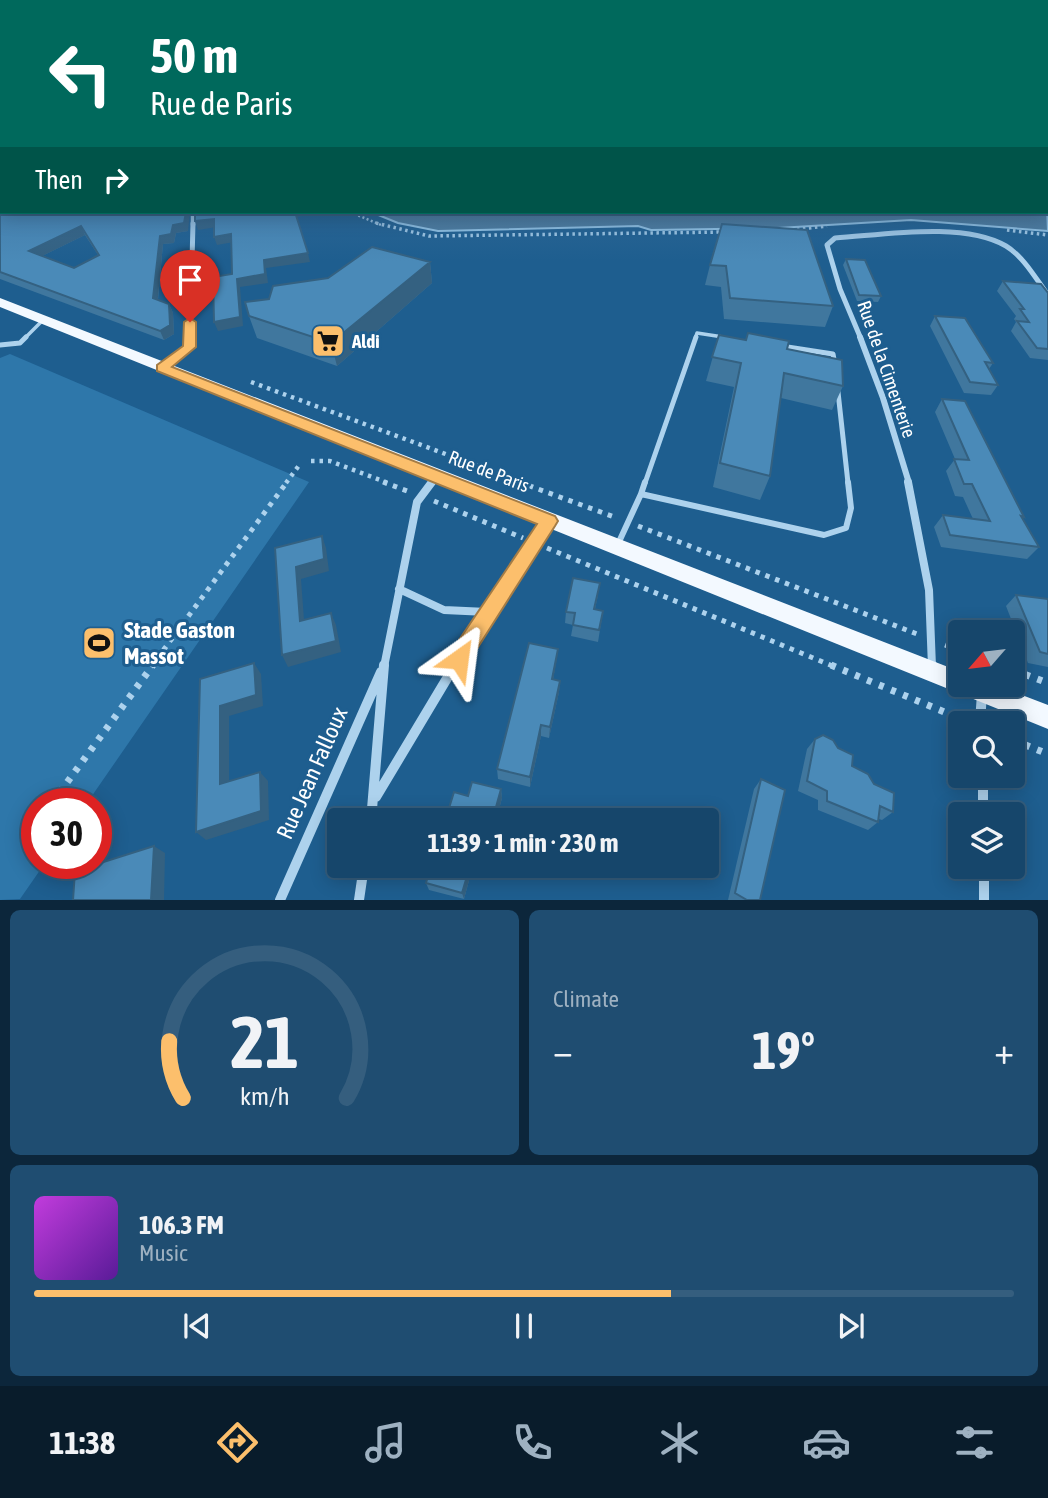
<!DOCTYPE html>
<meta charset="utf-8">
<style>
body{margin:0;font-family:"Asap Condensed",sans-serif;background:#1f4d71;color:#f1f3f6;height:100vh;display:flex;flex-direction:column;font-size:26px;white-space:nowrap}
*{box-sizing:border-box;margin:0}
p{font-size:23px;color:#9eb1c1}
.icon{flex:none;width:38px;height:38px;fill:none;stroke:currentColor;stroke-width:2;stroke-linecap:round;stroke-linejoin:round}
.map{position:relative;height:900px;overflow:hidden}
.details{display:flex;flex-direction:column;gap:10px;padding:10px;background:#0c263b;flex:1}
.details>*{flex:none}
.hud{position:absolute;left:0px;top:0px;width:1048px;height:214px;box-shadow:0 4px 18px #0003,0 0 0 2px #355e7e;background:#00695c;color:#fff;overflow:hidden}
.needle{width:46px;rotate:242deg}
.buttons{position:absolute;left:948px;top:620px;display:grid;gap:14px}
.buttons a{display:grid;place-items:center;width:77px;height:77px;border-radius:7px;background:#16466b;box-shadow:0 4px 18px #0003,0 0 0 2px #355e7e;font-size:35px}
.speed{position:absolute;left:21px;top:788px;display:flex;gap:14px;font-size:35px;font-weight:700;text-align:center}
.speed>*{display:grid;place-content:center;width:91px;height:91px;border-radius:50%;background:#16466b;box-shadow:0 4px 18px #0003,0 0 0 2px #355e7e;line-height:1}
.speed .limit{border:10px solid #d22;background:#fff;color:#111}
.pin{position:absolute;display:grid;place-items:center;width:60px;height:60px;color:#fff;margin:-72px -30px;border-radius:50% 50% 50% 0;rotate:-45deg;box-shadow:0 0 7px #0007}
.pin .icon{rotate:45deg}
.me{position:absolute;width:77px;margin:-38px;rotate:31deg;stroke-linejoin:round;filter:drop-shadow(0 0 5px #0008)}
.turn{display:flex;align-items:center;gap:24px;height:147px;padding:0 35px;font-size:32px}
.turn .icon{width:91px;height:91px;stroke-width:2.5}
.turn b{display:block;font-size:49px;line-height:60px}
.then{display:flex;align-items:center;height:66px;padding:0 35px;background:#0003;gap:14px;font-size:26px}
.big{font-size:52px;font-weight:700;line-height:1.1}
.details .tile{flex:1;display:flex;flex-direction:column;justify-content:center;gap:10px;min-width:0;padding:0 24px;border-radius:10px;background:#1f4d71}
.details .dial{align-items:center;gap:0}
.dial svg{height:182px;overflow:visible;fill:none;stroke:#355e7e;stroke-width:7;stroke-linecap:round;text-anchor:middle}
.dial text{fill:#f1f3f6;stroke:none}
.song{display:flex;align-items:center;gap:21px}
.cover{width:84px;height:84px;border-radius:10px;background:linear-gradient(135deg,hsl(290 70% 55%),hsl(270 70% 35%))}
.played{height:7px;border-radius:4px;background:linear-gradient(90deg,#fcbf6c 65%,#355e7e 65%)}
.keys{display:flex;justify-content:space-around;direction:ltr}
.heat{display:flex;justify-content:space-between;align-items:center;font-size:38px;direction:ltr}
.details .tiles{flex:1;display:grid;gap:10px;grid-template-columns:1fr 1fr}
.tile:last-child{grid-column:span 2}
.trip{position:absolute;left:327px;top:808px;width:392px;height:70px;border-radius:7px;background:#16466b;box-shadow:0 4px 18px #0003,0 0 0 2px #355e7e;font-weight:700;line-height:70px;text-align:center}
.tabs{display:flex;height:112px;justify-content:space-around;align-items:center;background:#091c2b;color:#9eb1c1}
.tabs .icon{width:49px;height:49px}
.tabs .selected{color:#fcbf6c}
.tabs b{font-size:32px;color:#f1f3f6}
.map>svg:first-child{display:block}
.green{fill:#2e77aa}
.water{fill:#507d9f;stroke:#a0cfef;stroke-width:2}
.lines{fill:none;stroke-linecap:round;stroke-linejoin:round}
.river{fill:#507d9f;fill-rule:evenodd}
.path-far4{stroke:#add2ed;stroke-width:2.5;stroke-dasharray:2 2.5;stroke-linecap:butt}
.path-far3{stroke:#add2ed;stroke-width:3.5;stroke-dasharray:2.5 3.5;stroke-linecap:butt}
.path-far2{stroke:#add2ed;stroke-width:4.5;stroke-dasharray:3.5 5;stroke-linecap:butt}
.path-far1{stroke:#add2ed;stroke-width:5;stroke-dasharray:4.5 6;stroke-linecap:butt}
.path{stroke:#add2ed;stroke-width:7;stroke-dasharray:5 8;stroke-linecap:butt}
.service-far2{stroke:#add2ed;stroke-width:3.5}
.service-far1{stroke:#add2ed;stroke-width:5}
.service{stroke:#add2ed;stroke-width:6}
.minor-far4{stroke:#add2ed;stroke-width:4.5}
.minor-far3{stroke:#add2ed;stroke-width:5}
.minor-far2{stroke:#add2ed;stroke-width:6}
.minor-far1{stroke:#add2ed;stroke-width:8}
.minor{stroke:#add2ed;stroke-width:10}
.primary{fill:#f3f9ff;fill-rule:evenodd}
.wall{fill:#40779e;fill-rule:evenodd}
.shaded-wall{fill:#346181}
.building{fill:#4a8ab8;stroke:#346181;stroke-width:2;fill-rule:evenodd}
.route{fill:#fcbf6c;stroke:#a47c46;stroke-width:2}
.labels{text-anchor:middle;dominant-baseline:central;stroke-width:6;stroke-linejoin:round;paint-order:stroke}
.poi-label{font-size:19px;font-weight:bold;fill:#fff;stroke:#1e5e8f;text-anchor:start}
.street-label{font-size:19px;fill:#fff;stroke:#1e5e8f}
.near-poi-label{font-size:23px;font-weight:bold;fill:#fff;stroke:#1e5e8f;text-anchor:start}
.near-street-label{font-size:23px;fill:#fff;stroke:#1e5e8f}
</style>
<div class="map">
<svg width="1048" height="900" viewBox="0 0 1048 900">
<rect width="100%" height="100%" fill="#1e5e8f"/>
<path class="green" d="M10 354 309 482 87 803H37V863H45L20 899 0 900V358Z"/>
<path class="water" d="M1047 208 1048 231 911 220 778 228 651 230 638 226 438 231 398 223 371 212H1046Z"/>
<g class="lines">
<path class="river" d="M1046 184H1048V198H1046Z"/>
<path class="path-far4" d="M350 212 381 225"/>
<path class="path-far3" d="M376 223 429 236 723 232
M791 230 827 226
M1007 230 1048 235"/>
<path class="path-far2" d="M251 382 524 483
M311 461H330L388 483
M286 483 300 464"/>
<path class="path-far1" d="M383 482 410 492
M519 482 617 518
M434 501 523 538
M638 526 917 634
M547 548 835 667
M945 645 961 651
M151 667 287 482"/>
<path class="path" d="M831 665 966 721
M1013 670 1048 683
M1013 740 1048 754
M52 803 153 665
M30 833 37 824"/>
<path class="service-far2" d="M24 339 43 320
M695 339 697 333 723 337"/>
<path class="service-far1" d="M0 345 20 343 26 337
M781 346 833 354 835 365
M838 392 848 483
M645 483 696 337"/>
<path class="service" d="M641 494 645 482
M618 544 641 494 824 535 846 528 851 508 848 482"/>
<path class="minor-far4" d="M193 225V212"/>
<path class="minor-far3" d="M190 339 193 223
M861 339 840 289 827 245 835 238C883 235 963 221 1006 246 1024 257 1036 279 1048 295"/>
<path class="minor-far2" d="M860 337 883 398 909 483
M162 368 190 347V337
M431 483 436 477"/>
<path class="minor-far1" d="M908 482 929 590 932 667
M399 589 444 610 487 612
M384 667 417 502 432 482
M454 667 487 612 549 521"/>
<path class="minor" d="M932 665V668
M980 723 982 693
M983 775V814
M376 797 455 665
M371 821 384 665
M984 866V900
M280 900 381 672
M359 900 364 866"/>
<path class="primary" d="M0 298 961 672V684H993L1048 705V729L0 307Z"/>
</g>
<path class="wall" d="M0 185 188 231 176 233 174 243 163 244 158 300 169 304 173 313 174 334 164 340 0 279ZM85 235 98 255 74 268 42 256Z
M722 224 833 306 825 327 724 319 721 287 705 285 710 265Z
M846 259 881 296 878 302 857 301 843 265Z
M430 262 432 283 337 366 257 338 249 316 269 299Z
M1003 281 1048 293V360L1030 358 1011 331 1016 322 1014 319 1016 316 997 291Z
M935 316 993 363 989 369 998 385 991 395 964 393 930 326Z
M719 335 787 349 843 386 832 410 781 398 770 476 760 500 713 487 734 387 706 381Z
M942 399 1024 517 1022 519 1039 547 1027 559 941 547 934 527 943 515 973 519 963 497 955 496 946 471 955 459 935 412Z
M598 595 595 609 603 611 598 642 571 636 573 625 565 623 566 612Z
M1016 595 1048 599V667L1028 663 1006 606Z
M558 649 553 680 560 681 559 692 549 738 541 736 530 787 498 779 497 769Z
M815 739 838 748 852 766 893 812 882 820 879 819 878 822 868 830 818 810V800L798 791 807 749Z
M761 779 760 900H728L754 789Z
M501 789 502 798 496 821H445L468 796Z
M473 866 464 899 429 890 426 883Z"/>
<path class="shaded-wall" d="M186 212H190L188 231 176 233 174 243 163 244 157 307 153 298 160 236Z
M295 212H322L296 217Z
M214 219 217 227 198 230 195 221Z
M81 226 85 235 34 260 29 251Z
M231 234 234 242 217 245 214 237Z
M308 253 310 262 266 268 268 283 240 287 243 326 218 331 214 322 237 279 264 260Z
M430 262 432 283 337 366 331 343Z
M169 304 173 313 174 334 164 340 160 331Z
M322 536 326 548 329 571 301 579 305 633 300 621 296 567Z
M331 613 336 625 341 652 288 667 282 655Z
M558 649 557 660 551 690 552 679Z
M254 663 261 674 263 706 229 716V793L220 784V706Z
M560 681 559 692 549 738 550 727Z
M541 725V736L530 787V777Z
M260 772 268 781 269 820 206 840 196 832Z
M501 789 502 798 496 821H493V818Z
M154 846 165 853 164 900H151Z
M470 866H473L464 899 462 893Z"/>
<path class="building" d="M0 135H2V157L0 156Z
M0 185H2V212H186L184 223 173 225 171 234 160 236 153 298 169 304 170 325 160 331 0 272ZM81 226 99 255 74 268 29 251Z
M195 212H295L308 253 264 260 265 274 237 279 240 317 214 322 213 277 232 274 231 234 214 237V219L195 221Z
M722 224 807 230 833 306 730 298 726 266 710 265Z
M372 247 430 262 331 343 249 316 245 302 269 299 273 286 328 278Z
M846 259 865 260 881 296 859 295Z
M1003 281 1041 284 1048 293V349L1037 348 1017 321 1029 322 1020 309H1024Z
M935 316 965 318 993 363 985 362 998 385 970 382Z
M748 333 789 341 787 349 842 360 843 386 784 373 770 476 720 463 741 363 712 357 719 335 746 340Z
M942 399 965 401 1024 517 1021 516 1039 547 950 535 943 515 990 521 972 484H964L954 459 969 460Z
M322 536 324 559 296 567 300 621 331 613 336 641 282 655 275 548Z
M573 578 600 583 594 609 603 611 599 630 573 625 575 613 566 612Z
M1016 595 1048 599V654L1040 652Z
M529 643 558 649 552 679 560 681 550 727 541 725 530 777 497 769Z
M254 663 256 695 220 706V784L260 772 261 811 196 832 200 679Z
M823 735 833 740 838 748 853 755 852 766 868 774 874 784 894 793 893 812 880 806 878 822 827 801V791L807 781 815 739Z
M761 779 785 790 760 900H747L735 893Z
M472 782 501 789 493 818 484 815 482 821H445L454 792 468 796Z
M154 846 151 900H73L75 871Z
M431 866H470L462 893 426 883Z"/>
<linearGradient id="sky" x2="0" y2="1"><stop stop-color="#10344f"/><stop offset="0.52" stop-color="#3b6e9b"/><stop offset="1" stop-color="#3b6e9b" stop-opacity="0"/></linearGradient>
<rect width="1048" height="261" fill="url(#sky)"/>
<path class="route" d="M190 318 196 322V347L172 367 555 516 558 521 555 526 466 666 459 669 451 666 448 659 451 652 537 524 157 371V365L183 346 184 322Z"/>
<defs>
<symbol id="supermarket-square" viewBox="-11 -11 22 22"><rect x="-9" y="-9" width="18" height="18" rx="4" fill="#fcbf6c" stroke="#1e5e8f"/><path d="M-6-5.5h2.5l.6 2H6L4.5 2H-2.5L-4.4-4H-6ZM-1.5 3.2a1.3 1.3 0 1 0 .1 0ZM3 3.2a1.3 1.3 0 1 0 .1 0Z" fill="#111"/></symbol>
<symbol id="stadium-square" viewBox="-11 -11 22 22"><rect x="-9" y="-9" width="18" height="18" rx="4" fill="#fcbf6c" stroke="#1e5e8f"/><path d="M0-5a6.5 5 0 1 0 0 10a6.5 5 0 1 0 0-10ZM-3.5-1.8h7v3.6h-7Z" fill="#111"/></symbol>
</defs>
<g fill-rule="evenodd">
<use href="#supermarket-square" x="309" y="322" width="38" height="38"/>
<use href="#stadium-square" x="80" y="624" width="38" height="38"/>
</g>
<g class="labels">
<g class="poi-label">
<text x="352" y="341">Aldi</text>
</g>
<g class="street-label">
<text transform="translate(887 369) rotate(71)">Rue de la Cimenterie</text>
<text transform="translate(489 471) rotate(21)">Rue de Paris</text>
</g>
<g class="near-poi-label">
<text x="124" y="630">Stade Gaston<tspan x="124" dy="26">Massot</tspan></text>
</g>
<g class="near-street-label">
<text transform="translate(312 773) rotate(-66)">Rue Jean Falloux</text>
</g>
</g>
</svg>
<div class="buttons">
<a><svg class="needle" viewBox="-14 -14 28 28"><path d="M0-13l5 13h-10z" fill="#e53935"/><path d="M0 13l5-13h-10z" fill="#9eb1c1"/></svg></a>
<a><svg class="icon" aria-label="search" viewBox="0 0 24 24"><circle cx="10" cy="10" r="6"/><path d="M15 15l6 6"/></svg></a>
<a><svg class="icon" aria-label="layers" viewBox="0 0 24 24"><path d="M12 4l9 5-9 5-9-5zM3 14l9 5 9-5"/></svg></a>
</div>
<div class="speed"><div class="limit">30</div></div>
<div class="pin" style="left:190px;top:322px;background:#d93025"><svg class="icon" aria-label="arrive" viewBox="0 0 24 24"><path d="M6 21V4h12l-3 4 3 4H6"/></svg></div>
<svg class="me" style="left:459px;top:659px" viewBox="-20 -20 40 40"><path d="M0-17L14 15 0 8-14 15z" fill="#fcbf6c" stroke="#fff" stroke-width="4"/></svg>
<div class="trip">11:39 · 1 min · 230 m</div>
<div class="hud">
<div class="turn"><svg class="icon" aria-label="left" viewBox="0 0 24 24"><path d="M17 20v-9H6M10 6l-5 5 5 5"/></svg><div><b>50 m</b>Rue de Paris</div></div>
<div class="then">Then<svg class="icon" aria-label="right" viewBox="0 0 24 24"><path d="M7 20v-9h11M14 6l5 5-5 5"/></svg></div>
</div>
</div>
<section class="details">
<div class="tiles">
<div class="tile dial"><svg viewBox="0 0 100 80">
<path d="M14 69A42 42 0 1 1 86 69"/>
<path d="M14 69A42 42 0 0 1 8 44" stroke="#fcbf6c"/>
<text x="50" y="56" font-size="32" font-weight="700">21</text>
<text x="50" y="72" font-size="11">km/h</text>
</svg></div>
<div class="tile"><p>Climate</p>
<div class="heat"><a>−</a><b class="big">19°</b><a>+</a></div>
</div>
<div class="tile">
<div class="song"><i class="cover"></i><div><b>106.3 FM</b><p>Music</p></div></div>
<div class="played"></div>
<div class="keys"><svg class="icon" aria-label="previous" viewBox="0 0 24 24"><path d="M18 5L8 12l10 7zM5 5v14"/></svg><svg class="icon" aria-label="pause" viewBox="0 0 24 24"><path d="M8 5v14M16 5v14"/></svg><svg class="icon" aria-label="next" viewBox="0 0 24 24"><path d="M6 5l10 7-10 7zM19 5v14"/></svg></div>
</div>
</div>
</section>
<nav class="tabs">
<b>11:38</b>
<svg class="icon selected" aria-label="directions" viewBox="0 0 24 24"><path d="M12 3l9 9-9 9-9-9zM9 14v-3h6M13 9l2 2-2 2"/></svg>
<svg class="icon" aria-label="music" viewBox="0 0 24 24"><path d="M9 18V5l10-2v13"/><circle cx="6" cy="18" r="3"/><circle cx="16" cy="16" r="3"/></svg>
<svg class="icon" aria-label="phone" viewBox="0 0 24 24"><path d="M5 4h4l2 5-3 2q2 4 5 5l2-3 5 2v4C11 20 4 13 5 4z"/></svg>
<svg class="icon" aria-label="climate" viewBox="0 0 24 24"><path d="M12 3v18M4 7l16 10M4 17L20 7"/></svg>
<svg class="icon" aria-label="car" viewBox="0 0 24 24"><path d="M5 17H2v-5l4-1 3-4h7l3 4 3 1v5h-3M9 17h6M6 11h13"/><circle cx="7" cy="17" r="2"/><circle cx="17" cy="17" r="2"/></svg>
<svg class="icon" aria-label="filters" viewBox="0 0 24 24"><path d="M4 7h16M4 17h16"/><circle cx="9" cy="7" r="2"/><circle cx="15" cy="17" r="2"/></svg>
</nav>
